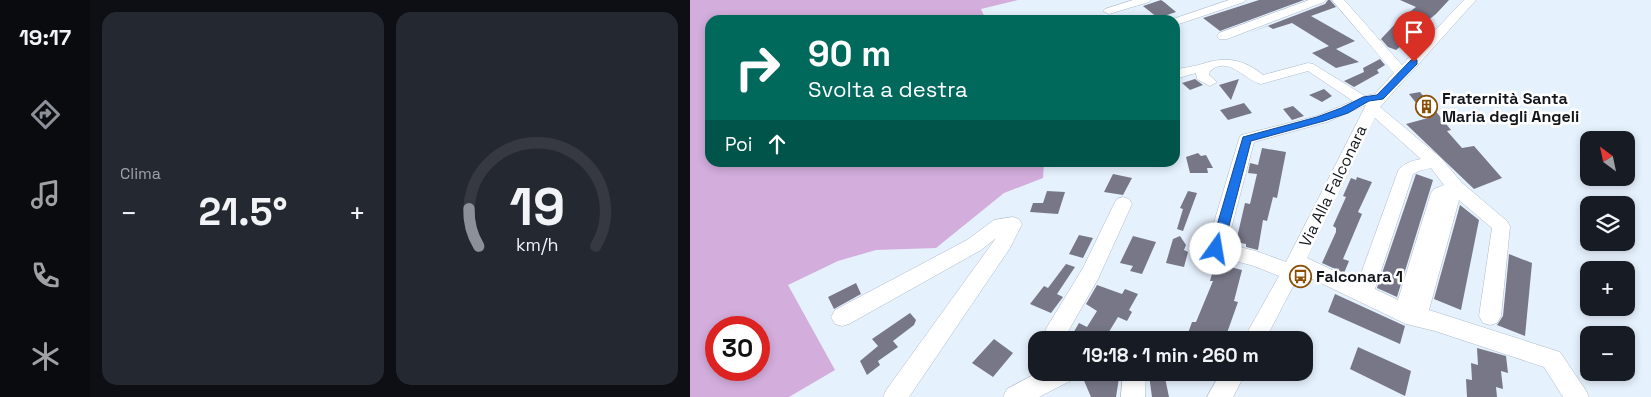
<!DOCTYPE html>
<html lang="it">
<meta charset="utf-8">
<style>
body{margin:0;font-family:"Space Grotesk",sans-serif;background:#242831;color:#f1f3f6;height:100vh;display:flex;flex-direction:column;font-size:19px;white-space:nowrap}
*{box-sizing:border-box;margin:0}
p{font-size:16px;color:#9ea1a6}
.icon{flex:none;width:28px;height:28px;fill:none;stroke:currentColor;stroke-width:2;stroke-linecap:round;stroke-linejoin:round}
.map{position:relative;flex:1;overflow:hidden}
.sheet{display:flex;flex-direction:column;gap:12px;padding:12px;background:#0d0f14;width:600px}
.sheet>*{flex:none}
.hud{position:absolute;left:15px;top:15px;width:475px;height:152px;border-radius:15px;box-shadow:0 2px 8px #0003;background:#00695c;color:#fff;overflow:hidden}
.needle{width:32px;rotate:327deg}
.fabs{position:absolute;left:890px;top:131px;display:grid;gap:10px}
.fabs a{display:grid;place-items:center;width:55px;height:55px;border-radius:10px;background:#171b24;box-shadow:0 2px 8px #0003;font-size:25px}
.speed{position:absolute;left:15px;top:316px;display:flex;gap:10px;font-size:25px;font-weight:700;text-align:center}
.speed>*{display:grid;place-content:center;width:65px;height:65px;border-radius:50%;background:#171b24;box-shadow:0 2px 8px #0003;line-height:1}
.speed .limit{border:8px solid #d22;background:#fff;color:#111}
.pin{position:absolute;display:grid;place-items:center;width:42px;height:42px;color:#fff;margin:-51px -21px;border-radius:50% 50% 50% 0;rotate:-45deg;box-shadow:0 0 5px #0007}
.pin .icon{rotate:45deg}
.me{position:absolute;width:55px;margin:-28px;rotate:13deg;stroke-linejoin:round;filter:drop-shadow(0 0 4px #0008)}
.turn{display:flex;align-items:center;gap:18px;height:105px;padding:0 20px;font-size:22px}
.turn .icon{width:65px;height:65px;stroke-width:2.5}
.turn b{display:block;font-size:35px;line-height:42px}
.then{display:flex;align-items:center;height:48px;padding:0 20px;background:#0003;gap:10px;font-size:19px}
.big{font-size:38px;font-weight:600;line-height:1.1}
.sheet .tile{flex:1;display:flex;flex-direction:column;justify-content:center;gap:8px;min-width:0;padding:0 18px;border-radius:15px;background:#242831}
.sheet .dial{align-items:center;gap:0}
.dial svg{height:130px;overflow:visible;fill:none;stroke:#363941;stroke-width:7;stroke-linecap:round;text-anchor:middle}
.dial text{fill:#f1f3f6;stroke:none}
.heat{display:flex;justify-content:space-between;align-items:center;font-size:28px;direction:ltr}
.sheet .tiles{flex:1;display:grid;gap:12px;grid-template-columns:repeat(2,1fr)}
.trip{position:absolute;left:338px;top:331px;width:285px;height:50px;border-radius:15px;background:#171b24;box-shadow:0 2px 8px #0003;font-weight:600;line-height:50px;text-align:center}
main{display:flex;flex:1;min-height:0}
.tabs{display:flex;flex-direction:column;width:90px;justify-content:space-around;align-items:center;background:#090b0e;color:#9ea1a6}
.tabs .icon{width:35px;height:35px}
.tabs .selected{color:#8c9099}
.tabs b{font-size:22px;color:#f1f3f6}
.map>svg:first-child{display:block}
.green{fill:#d3addc;fill-rule:evenodd}
.building{fill:#778}
.lines{fill:none;stroke-linecap:round;stroke-linejoin:round}
.minor-casing{stroke:#aebbca;stroke-width:1}
.minor{fill:#fff;fill-rule:evenodd}
.route{fill:#1a73e8;stroke:#114b97}
.labels{text-anchor:middle;dominant-baseline:central;stroke-width:5;stroke-linejoin:round;paint-order:stroke}
.poi-label{font-size:16px;font-weight:bold;fill:#12171c;stroke:#fff;text-anchor:start}
.street-label{font-size:16px;fill:#12171c;stroke:#fff}
</style>
<main>
<nav class="tabs">
<b>19:17</b>
<svg class="icon selected" aria-label="directions" viewBox="0 0 24 24"><path d="M12 3l9 9-9 9-9-9zM9 14v-3h6M13 9l2 2-2 2"/></svg>
<svg class="icon" aria-label="music" viewBox="0 0 24 24"><path d="M9 18V5l10-2v13"/><circle cx="6" cy="18" r="3"/><circle cx="16" cy="16" r="3"/></svg>
<svg class="icon" aria-label="phone" viewBox="0 0 24 24"><path d="M5 4h4l2 5-3 2q2 4 5 5l2-3 5 2v4C11 20 4 13 5 4z"/></svg>
<svg class="icon" aria-label="climate" viewBox="0 0 24 24"><path d="M12 3v18M4 7l16 10M4 17L20 7"/></svg>
</nav>
<section class="sheet">
<div class="tiles">
<div class="tile"><p>Clima</p>
<div class="heat"><a>−</a><b class="big">21.5°</b><a>+</a></div>
</div>
<div class="tile dial"><svg viewBox="0 0 100 80">
<path d="M14 69A42 42 0 1 1 86 69"/>
<path d="M14 69A42 42 0 0 1 8 46" stroke="#8c9099"/>
<text x="50" y="56" font-size="32" font-weight="700">19</text>
<text x="50" y="72" font-size="11">km/h</text>
</svg></div>
</div>
</section>
<div class="map">
<svg width="961" height="397" viewBox="0 0 961 397">
<rect width="100%" height="100%" fill="#e6f1fe"/>
<path class="green" d="M0 0H328L291 9 296 20H20V162L354 163 353 178 314 193 246 248 186 250 148 261 98 285 145 370 99 397H0ZM26 328H69V370H26Z"/>
<path class="building" d="M471 0 474 2 486 12 468 18 453 6Z
M569 0H614L530 31 513 18Z
M638 0H640L646 7 621 16 665 41 646 49 669 62 646 68 622 53 639 46 602 23 583 29 578 26 559 33 635 4Z
M710 0H759L746 14 712 41 716 42 706 50 698 47 691 39 708 21 726 7Z
M690 59 695 65 687 70 689 73 664 87 654 81 674 72 673 68Z
M505 79 513 85 500 90 492 83Z
M549 79 541 100 529 85Z
M634 89 642 96 632 102 619 95Z
M730 92 761 130 757 131 772 148 784 146 812 178 784 189 716 124 738 118 719 94Z
M554 103 562 113 538 120 530 110Z
M603 106 614 116 602 120 593 109Z
M572 148 596 152 587 198 583 197 577 221 573 220 568 250 556 247V244L546 242 555 203 560 204 567 174 558 173 560 163 568 165Z
M508 153 511 156 516 155 523 168H517L518 173H500L496 157Z
M423 174 442 178 433 195 414 192Z
M726 174 743 180 707 297 687 288Z
M667 177 682 182 668 212 672 214 653 259 659 261 654 273 632 263 646 232V228L643 226 656 197 653 196 661 178 666 180Z
M357 191 375 192 368 214 340 212 343 203H353Z
M498 191 507 193 493 231 487 229 493 209 490 208Z
M770 205 789 220 771 310 744 299Z
M389 235 403 238 393 258 379 254Z
M443 236 466 242 452 274 440 271 443 266 430 263Z
M490 236 496 245 494 250 498 252 494 267 476 263 483 239Z
M819 254 842 263 835 336 807 325 813 316Z
M525 263 552 270 544 301 548 302 537 333 552 338 551 340H500L501 338 497 336 502 322H506L523 281H520Z
M376 264 385 267 367 294 373 297 361 313 340 304 354 286 358 288Z
M166 283 171 294 144 309 138 297Z
M407 285 432 294 435 289 448 294 439 310 442 312 437 321 428 317 414 340H379L389 323 397 327 407 311 396 304Z
M645 294 715 326 710 344 638 312Z
M220 313 226 320 224 325 203 341 208 347 188 361 190 365 177 375 170 361 188 346 182 339Z
M304 339 323 353 303 377 282 363Z
M668 347 721 371 715 396 660 369Z
M787 348 816 356 818 373 811 371 813 389 806 387 807 397H777L776 379 782 380 781 363 788 365Z
M401 372H430L426 397H401L392 376Z
M474 373 479 397H462L459 375Z"/>
<g class="lines">
<defs>
<path id="minor" d="M443 0H461L459 2 419 14 413 11 415 9Z
M539 0H556L554 2 489 24 485 25V20H480Z
M619 0H636L634 2 537 39H529L527 36 529 33Z
M642 0H654L712 65 774 0H786L690 107 751 158 772 183 817 221 820 226 811 316 807 323 800 325 793 323 789 316 802 228 769 200 739 310 870 352 895 389 899 397H873L854 367 745 331 716 324 610 273 575 340H553L589 276 564 266 519 254 516 249 549 139 551 135 627 116 663 101 618 71 571 84C554 80 539 55 520 71L519 75 527 82 520 86 507 79 506 73 485 79V70C494 67 503 67 512 64 535 56 554 59 573 75L618 63 623 64 675 96 685 94 704 73ZM676 105 596 262 566 251 537 244 564 142 637 122ZM685 118 731 159C722 161 713 163 708 171L668 282 617 258ZM741 168 754 185 744 189 741 193 708 300 685 289 723 174 729 171Z
M433 197 439 199 442 204 408 279 376 335 377 340H355L354 334 357 327 393 268 424 204 427 199Z
M323 217 329 219 332 224 320 248 219 397H193L197 389 306 238 291 250 159 324 152 326 145 324 141 317 145 310 277 240 304 220Z
M349 372H385L382 380 349 397H313L317 389Z
M433 372H456L455 397H431Z
M531 372H556L543 397H517Z"/>
</defs>
<use href="#minor" class="minor-casing"/>
<use href="#minor" class="minor"/>
</g>
<path class="route" d="M724 59 727 60V64L693 99 679 101 658 113 634 121 561 141 533 249 531 252H522L520 249 553 137 627 117 651 108 673 97 687 95 721 60Z"/>
<defs>
<symbol id="building-ring" viewBox="-11 -11 22 22"><circle r="9.5" fill="#fff" stroke="#895006" stroke-width="1.5"/><path d="M-4-6H4V6H1V3H-1V6H-4ZM-2.5-4.3h1.7v1.8h-1.7ZM.8-4.3h1.7v1.8H.8ZM-2.5-1h1.7V.8h-1.7ZM.8-1h1.7V.8H.8Z" fill="#895006"/></symbol>
<symbol id="bus-ring" viewBox="-11 -11 22 22"><circle r="9.5" fill="#fff" stroke="#895006" stroke-width="1.5"/><path d="M-5-6H5V4H4V6H2V4H-2V6H-4V4H-5ZM-3.5-4V0h7V-4ZM-3.5 1.2v1.5H-2V1.2ZM2 1.2v1.5H3.5V1.2Z" fill="#895006"/></symbol>
</defs>
<g fill-rule="evenodd">
<use href="#building-ring" x="724" y="94" width="25" height="25"/>
<use href="#bus-ring" x="598" y="264" width="25" height="25"/>
</g>
<g class="labels">
<g class="poi-label">
<text x="752" y="98">Fraternità Santa<tspan x="752" dy="18">Maria degli Angeli</tspan></text>
<text x="626" y="276">Falconara 1</text>
</g>
<g class="street-label">
<text transform="translate(643 186) rotate(-64)">Via Alla Falconara</text>
</g>
</g>
</svg>
<div class="fabs">
<a><svg class="needle" viewBox="-14 -14 28 28"><path d="M0-13l5 13h-10z" fill="#e53935"/><path d="M0 13l5-13h-10z" fill="#9ea1a6"/></svg></a>
<a><svg class="icon" aria-label="layers" viewBox="0 0 24 24"><path d="M12 4l9 5-9 5-9-5zM3 14l9 5 9-5"/></svg></a>
<a>+</a>
<a>−</a>
</div>
<div class="speed"><div class="limit">30</div></div>
<div class="pin" style="left:724px;top:62px;background:#d93025"><svg class="icon" aria-label="arrive" viewBox="0 0 24 24"><path d="M6 21V4h12l-3 4 3 4H6"/></svg></div>
<svg class="me" style="left:526px;top:249px" viewBox="-20 -20 40 40"><circle r="19" fill="#fff"/><path d="M0-13L10 11 0 6-10 11z" fill="#1a73e8"/></svg>
<div class="trip">19:18 · 1 min · 260 m</div>
<div class="hud">
<div class="turn"><svg class="icon" aria-label="right" viewBox="0 0 24 24"><path d="M7 20v-9h11M14 6l5 5-5 5"/></svg><div><b>90 m</b>Svolta a destra</div></div>
<div class="then">Poi<svg class="icon" aria-label="ahead" viewBox="0 0 24 24"><path d="M12 20V5M6 11l6-6 6 6"/></svg></div>
</div>
</div>
</main>
